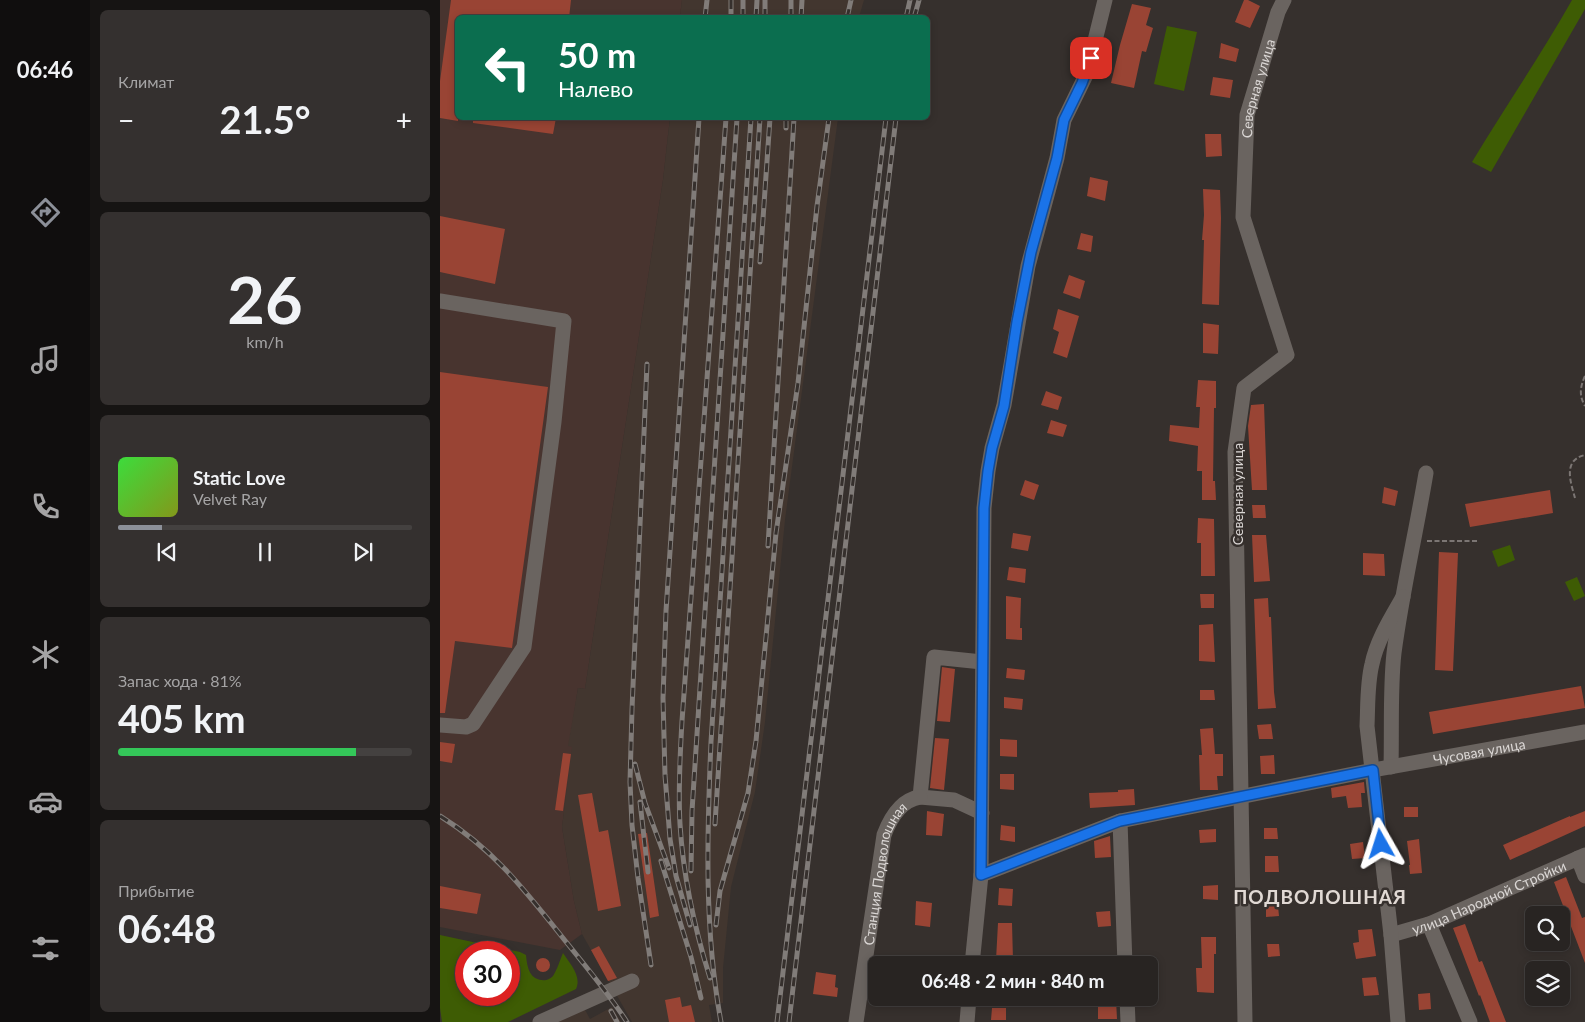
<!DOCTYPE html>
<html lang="ru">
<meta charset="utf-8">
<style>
body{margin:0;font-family:Lato,sans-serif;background:#34302f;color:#f1f3f6;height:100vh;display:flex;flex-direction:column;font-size:19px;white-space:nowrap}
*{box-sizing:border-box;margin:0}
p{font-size:16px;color:#a5a4a5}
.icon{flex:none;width:28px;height:28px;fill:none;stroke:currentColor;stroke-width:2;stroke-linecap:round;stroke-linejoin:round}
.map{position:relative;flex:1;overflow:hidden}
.details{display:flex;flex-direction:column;gap:10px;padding:10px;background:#161413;width:350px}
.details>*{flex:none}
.banner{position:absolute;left:15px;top:15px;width:475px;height:105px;border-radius:8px;box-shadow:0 2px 8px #0003,0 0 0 1px #444140;background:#0b6e4f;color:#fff;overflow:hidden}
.tools{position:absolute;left:1085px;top:906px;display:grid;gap:10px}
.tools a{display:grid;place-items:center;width:45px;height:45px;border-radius:8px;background:#282422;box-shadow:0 2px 8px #0003,0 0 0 1px #444140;font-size:25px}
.speed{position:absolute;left:15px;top:941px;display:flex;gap:10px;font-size:25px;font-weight:700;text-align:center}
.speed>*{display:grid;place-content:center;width:65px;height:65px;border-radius:50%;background:#282422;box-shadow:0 2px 8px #0003,0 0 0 1px #444140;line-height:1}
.speed .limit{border:8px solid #d22;background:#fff;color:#111}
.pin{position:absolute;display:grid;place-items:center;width:42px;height:42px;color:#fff;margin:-21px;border-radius:10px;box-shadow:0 2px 8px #0006}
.me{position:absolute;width:55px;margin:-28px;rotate:354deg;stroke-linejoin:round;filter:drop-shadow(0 0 4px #0008)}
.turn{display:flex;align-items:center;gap:18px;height:105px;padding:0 20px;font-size:22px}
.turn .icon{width:65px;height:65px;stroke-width:2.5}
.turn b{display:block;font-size:35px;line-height:42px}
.big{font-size:38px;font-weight:700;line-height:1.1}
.details .tile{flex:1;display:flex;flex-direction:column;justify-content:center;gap:8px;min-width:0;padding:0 18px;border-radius:8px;background:#34302f}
.details .dial{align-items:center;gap:0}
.dial b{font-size:65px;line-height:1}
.song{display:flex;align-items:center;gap:15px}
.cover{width:60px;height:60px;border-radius:8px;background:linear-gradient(135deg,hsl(120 70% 55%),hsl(70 70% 35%))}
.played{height:5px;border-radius:2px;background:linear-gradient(90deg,#8c9099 15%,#444140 15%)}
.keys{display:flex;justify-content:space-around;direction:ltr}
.heat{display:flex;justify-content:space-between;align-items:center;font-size:28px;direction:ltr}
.charge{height:8px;border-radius:4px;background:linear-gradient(90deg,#34c759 81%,#444140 0)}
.trip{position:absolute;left:428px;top:956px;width:290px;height:50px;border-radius:8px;background:#282422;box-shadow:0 2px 8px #0003,0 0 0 1px #444140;font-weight:700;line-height:50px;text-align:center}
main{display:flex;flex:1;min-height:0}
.tabs{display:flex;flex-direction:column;width:90px;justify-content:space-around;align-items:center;background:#100e0e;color:#a5a4a5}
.tabs .icon{width:35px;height:35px}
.tabs .selected{color:#8c9099}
.tabs b{font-size:22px;color:#f1f3f6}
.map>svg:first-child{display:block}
.commercial{fill:#48342f}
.built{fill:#42362f}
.green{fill:#3e5c04;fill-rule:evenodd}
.building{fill:#994434}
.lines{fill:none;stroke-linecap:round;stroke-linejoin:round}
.path{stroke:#7c7674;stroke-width:2;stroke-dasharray:5 2.5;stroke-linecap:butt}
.minor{stroke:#6a6460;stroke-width:15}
.rail-casing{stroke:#817c79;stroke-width:5}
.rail{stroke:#36302d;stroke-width:3;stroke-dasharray:9;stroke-linecap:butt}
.route-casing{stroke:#114b97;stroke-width:12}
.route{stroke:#1a73e8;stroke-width:9}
.labels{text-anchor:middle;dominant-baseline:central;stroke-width:5;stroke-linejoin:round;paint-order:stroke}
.street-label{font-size:14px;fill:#dbd7d5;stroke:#36302d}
.district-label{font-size:19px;font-weight:bold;letter-spacing:1px;fill:#e1d9d4;stroke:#36302d}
</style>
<main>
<nav class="tabs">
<b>06:46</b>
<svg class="icon selected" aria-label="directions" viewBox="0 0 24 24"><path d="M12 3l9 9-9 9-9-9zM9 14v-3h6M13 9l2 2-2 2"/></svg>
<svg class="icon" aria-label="music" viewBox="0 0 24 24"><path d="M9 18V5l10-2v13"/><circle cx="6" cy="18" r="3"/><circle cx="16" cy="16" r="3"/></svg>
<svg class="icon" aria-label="phone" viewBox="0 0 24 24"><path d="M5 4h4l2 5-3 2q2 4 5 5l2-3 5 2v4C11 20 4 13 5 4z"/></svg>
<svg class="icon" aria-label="climate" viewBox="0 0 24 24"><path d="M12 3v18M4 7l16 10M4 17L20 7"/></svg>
<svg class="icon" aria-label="car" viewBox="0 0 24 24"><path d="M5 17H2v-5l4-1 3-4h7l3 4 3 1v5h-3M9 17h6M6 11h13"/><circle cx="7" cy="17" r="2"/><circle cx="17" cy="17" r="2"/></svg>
<svg class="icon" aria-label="filters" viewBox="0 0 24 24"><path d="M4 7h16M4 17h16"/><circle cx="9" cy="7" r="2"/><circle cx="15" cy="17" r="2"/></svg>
</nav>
<section class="details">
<div class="tile"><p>Климат</p>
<div class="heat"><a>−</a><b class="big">21.5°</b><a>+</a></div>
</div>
<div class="tile dial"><b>26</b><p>km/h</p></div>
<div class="tile">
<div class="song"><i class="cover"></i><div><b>Static Love</b><p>Velvet Ray</p></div></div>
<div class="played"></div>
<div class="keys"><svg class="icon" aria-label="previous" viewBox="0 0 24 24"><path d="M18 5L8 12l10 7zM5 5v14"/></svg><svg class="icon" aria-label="pause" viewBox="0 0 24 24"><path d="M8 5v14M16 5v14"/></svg><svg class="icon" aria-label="next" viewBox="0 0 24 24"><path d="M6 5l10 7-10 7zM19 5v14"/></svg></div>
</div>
<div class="tile"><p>Запас хода · 81%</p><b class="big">405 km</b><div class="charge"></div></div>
<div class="tile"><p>Прибытие</p><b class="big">06:48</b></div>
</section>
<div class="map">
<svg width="1145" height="1022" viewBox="0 0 1145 1022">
<rect width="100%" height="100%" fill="#36302d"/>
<path class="commercial" d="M0 0H242L240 17 18 18V118H230L223 180 145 689 138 688 129 746H133L122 827 134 901 142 934 120 950 0 927Z"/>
<path class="built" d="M242 0H424L419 17H240Z
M230 118H398L345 520 325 722 315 792 291 887 283 968V1003L269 1005 272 1022H192L142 934 134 901 122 827 132 747 128 746 138 688 145 689 223 180Z
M172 1007 181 1022H118L144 1008 150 1019Z"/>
<path class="green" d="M1132 0H1145V9L1051 172 1032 162C1065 107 1101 55 1132 0Z
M727 26 757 32 744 91 714 84Z
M1070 545 1075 560 1058 567 1052 551Z
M1137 577 1145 596 1134 601 1125 582Z
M0 935 80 952 86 955C87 966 89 979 102 980 106 981 110 979 113 976 117 970 120 960 123 953 130 964 142 976 136 989L68 1022H2L0 1008ZM26 952H69V995H26Z"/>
<path class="building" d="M11 0H131L129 18H18V121L0 118V81Z
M804 0H808L820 6 810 28 795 22Z
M692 4 711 8 706 25 713 28 706 52 702 51 694 88 671 83 680 45Z
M781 43 799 49 796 62 779 58Z
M773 77 793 80 790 98 770 95Z
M33 118H116L113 134 33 123Z
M765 134H781L782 156 766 157Z
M650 177 668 181 665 201 647 196Z
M763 189 780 190 781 218 779 305 762 304 764 240H762L764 215Z
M0 216 65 229 55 284 0 272Z
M641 233 653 236 651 252 637 249Z
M629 275 645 281 640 299 623 293Z
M618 309 639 316 627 358 613 353 619 332 613 329Z
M763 323 779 325 778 354 763 353Z
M0 372 108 387 72 648 15 641 5 713H0Z
M758 380 776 381V408H774L773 481H775L776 500H762V471H757L758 446 729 441 730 425 759 428 760 407H756Z
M606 391 622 397 618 410 601 405Z
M824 404 827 490H812L808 426 811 405Z
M611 420 627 425 623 437 607 433Z
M585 480 599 485 594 500 580 495Z
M944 487 958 491 955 506 942 503Z
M1110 490 1113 513 1030 527 1025 504Z
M812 505H825L826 518H813Z
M758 518 774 519 775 576H761V543H757Z
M573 533 591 536 588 551 571 548Z
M812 535H826L830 581 814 582Z
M999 552 1018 553 1013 671 995 670Z
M923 553 944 554 945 576 923 575Z
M569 567 586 569 585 583 567 580Z
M760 594H774V608H761Z
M566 596 581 598 580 628H582V640L566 639Z
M828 598 829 617H831L834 692 836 708 818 709 814 599Z
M773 624 775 662 759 661V625Z
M502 667 515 669 510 722 497 721Z
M567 668 585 670 584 680 566 678Z
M1141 686 1145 708 993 734 989 712Z
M760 690H774L775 700H760Z
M564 697 583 699 582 710 564 708Z
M831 724 833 739H819L817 725Z
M773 728 775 754H783V776H777L778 790H760L759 755H762L760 729Z
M495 738 509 739 504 790 490 788Z
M560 739 577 740V757L560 756Z
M0 742 15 744 12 763 0 761Z
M123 753 131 754 123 811 115 810Z
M834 755 835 774H821L820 756Z
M560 774H574V790L560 789Z
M924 782 925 793H921L922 807 908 808 906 796 892 798 891 788Z
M694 789 695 805 650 808 649 793 678 792V790Z
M152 793 159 832 168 830 181 906 158 911 138 795Z
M964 807H978V817H964Z
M487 811 504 814 502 836 486 835Z
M1145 811V826L1070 860 1063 845 1130 816V817Z
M561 825 575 827V842L560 840Z
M824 828H837L838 839H824Z
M776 829V842L760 843 759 830Z
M207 833 219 916 210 918 198 834Z
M670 836 671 857 655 858 654 841Z
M979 839 982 873 970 874 969 865H970L967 841Z
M923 842 925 858 912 859 910 844Z
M825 856H838L839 872H825Z
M1126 877 1142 918 1145 917V963L1114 882Z
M778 885V900L763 899V886Z
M0 886 41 894 37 914 0 908Z
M559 888 573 889 572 906 558 905Z
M928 890 929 902 915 903 914 891Z
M476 901 492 903 490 927 475 925Z
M826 906H838L839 916 826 917Z
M670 911 671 926 658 927 656 912Z
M558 923H572L573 960H556Z
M1025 924 1039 962 1042 961 1066 1022H1050L1040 995 1039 996 1013 928Z
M932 929 936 956 916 959 913 943 919 942 918 930Z
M761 937H776V954H774V993L757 992 756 968H762Z
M827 944H839L840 956 828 957Z
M159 946 177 978 168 981 151 950Z
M96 965a7 7 0 1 1 14 0a7 7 0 1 1-14 0Z
M376 972 396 975 395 987 398 988 397 997 373 994Z
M936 977 939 995 924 996 922 978Z
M990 993 991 1009 979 1010 978 994Z
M240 997 242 1007 251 1005 255 1022H229L225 1000Z
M658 999H676L677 1019H658Z
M552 1008H566V1020H551Z"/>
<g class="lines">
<path class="path" d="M1145 376C1140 387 1139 396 1145 406
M1135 498C1131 483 1122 460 1145 455
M987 541H1037"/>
<g class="minor">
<path d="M0 301 124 321 114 422 84 647 33 724 26 727 0 725"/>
<path d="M951 767C952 731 950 688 954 653 962 592 976 533 986 473"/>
<path d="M542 813 514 800 480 797 494 657 542 662"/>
<path d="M680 821 685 965"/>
<path d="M1138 858 1145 876"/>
<path id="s1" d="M541 875 680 821 933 770 1145 732"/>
<path d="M989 924 1030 1022"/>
<path id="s2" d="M951 935 989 924 1145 855"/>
<path d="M532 965 541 875 544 508 548 471 552 448 564 405 588 266 617 158 624 120 647 73 665 0"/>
<path d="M687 998 688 1022"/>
<path d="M100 1022 192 981"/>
<path id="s3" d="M416 1022 444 835C450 819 461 800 480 797"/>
<path d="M527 1022 529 998"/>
<path id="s4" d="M805 1022 795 452 804 388 847 355 803 217 807 115 838 12 844 0"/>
<path d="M958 1022 951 935 927 726C928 706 927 684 932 664 937 640 951 618 963 597"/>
</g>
<defs>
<path id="rail" d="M291 0V18
M265 18 267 0
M303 18V0
M316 18 317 0
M325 18V0
M351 18V0
M361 18 362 0
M407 18 411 0
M466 18 470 0
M474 18 479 0
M346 128V118
M320 262 330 118
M207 364 192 709 190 782 192 825 198 878 211 965
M328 546 354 118
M195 764 205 803 229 868
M200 802 208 872
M0 816C55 850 87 893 127 943 147 968 169 994 187 1022
M275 824 320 118
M221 861 251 957 261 998
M251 871 252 811 297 118
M250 925 236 876 230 839 225 775 223 698 226 611 259 118
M276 925 280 891 308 793 316 741 336 533 358 383 377 206 389 118
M270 978C255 930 243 874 240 824 238 790 240 755 242 721L286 118
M171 1011 177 1022
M281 1022C264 930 267 835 271 742L311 118
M337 1022 446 118
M349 1022 456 118"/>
</defs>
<use href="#rail" class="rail-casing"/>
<use href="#rail" class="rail"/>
</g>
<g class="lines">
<defs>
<path id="route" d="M651 58 642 83 624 120 617 158 591 252 577 322 564 406 552 448 548 471 544 508 541 875 680 821 933 770 941 844"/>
</defs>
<use href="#route" class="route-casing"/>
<use href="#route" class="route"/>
</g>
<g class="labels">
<g class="street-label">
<text stroke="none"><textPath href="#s4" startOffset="964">Северная улица</textPath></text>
<text transform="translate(797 494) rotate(-90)">Северная улица</text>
<text stroke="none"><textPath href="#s1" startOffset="515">Чусовая улица</textPath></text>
<text stroke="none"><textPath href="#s3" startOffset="152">Станция Подволошная</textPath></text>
<text stroke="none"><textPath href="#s2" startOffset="105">улица Народной Стройки</textPath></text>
</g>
<g class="district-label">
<text x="880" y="896">ПОДВОЛОШНАЯ</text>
</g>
</g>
</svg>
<div class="tools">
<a><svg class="icon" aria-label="search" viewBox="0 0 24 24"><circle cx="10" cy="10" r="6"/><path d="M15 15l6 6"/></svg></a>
<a><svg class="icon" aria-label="layers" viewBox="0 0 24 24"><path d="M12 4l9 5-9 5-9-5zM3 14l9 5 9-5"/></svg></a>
</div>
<div class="speed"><div class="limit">30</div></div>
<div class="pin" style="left:651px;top:58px;background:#d93025"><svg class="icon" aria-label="arrive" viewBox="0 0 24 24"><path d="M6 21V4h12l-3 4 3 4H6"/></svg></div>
<svg class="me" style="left:941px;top:844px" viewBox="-20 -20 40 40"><path d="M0-17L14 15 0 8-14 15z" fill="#1a73e8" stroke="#fff" stroke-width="4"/></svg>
<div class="trip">06:48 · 2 мин · 840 m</div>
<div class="banner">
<div class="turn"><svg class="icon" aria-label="left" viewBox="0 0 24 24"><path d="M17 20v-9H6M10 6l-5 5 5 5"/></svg><div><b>50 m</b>Налево</div></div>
</div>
</div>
</main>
